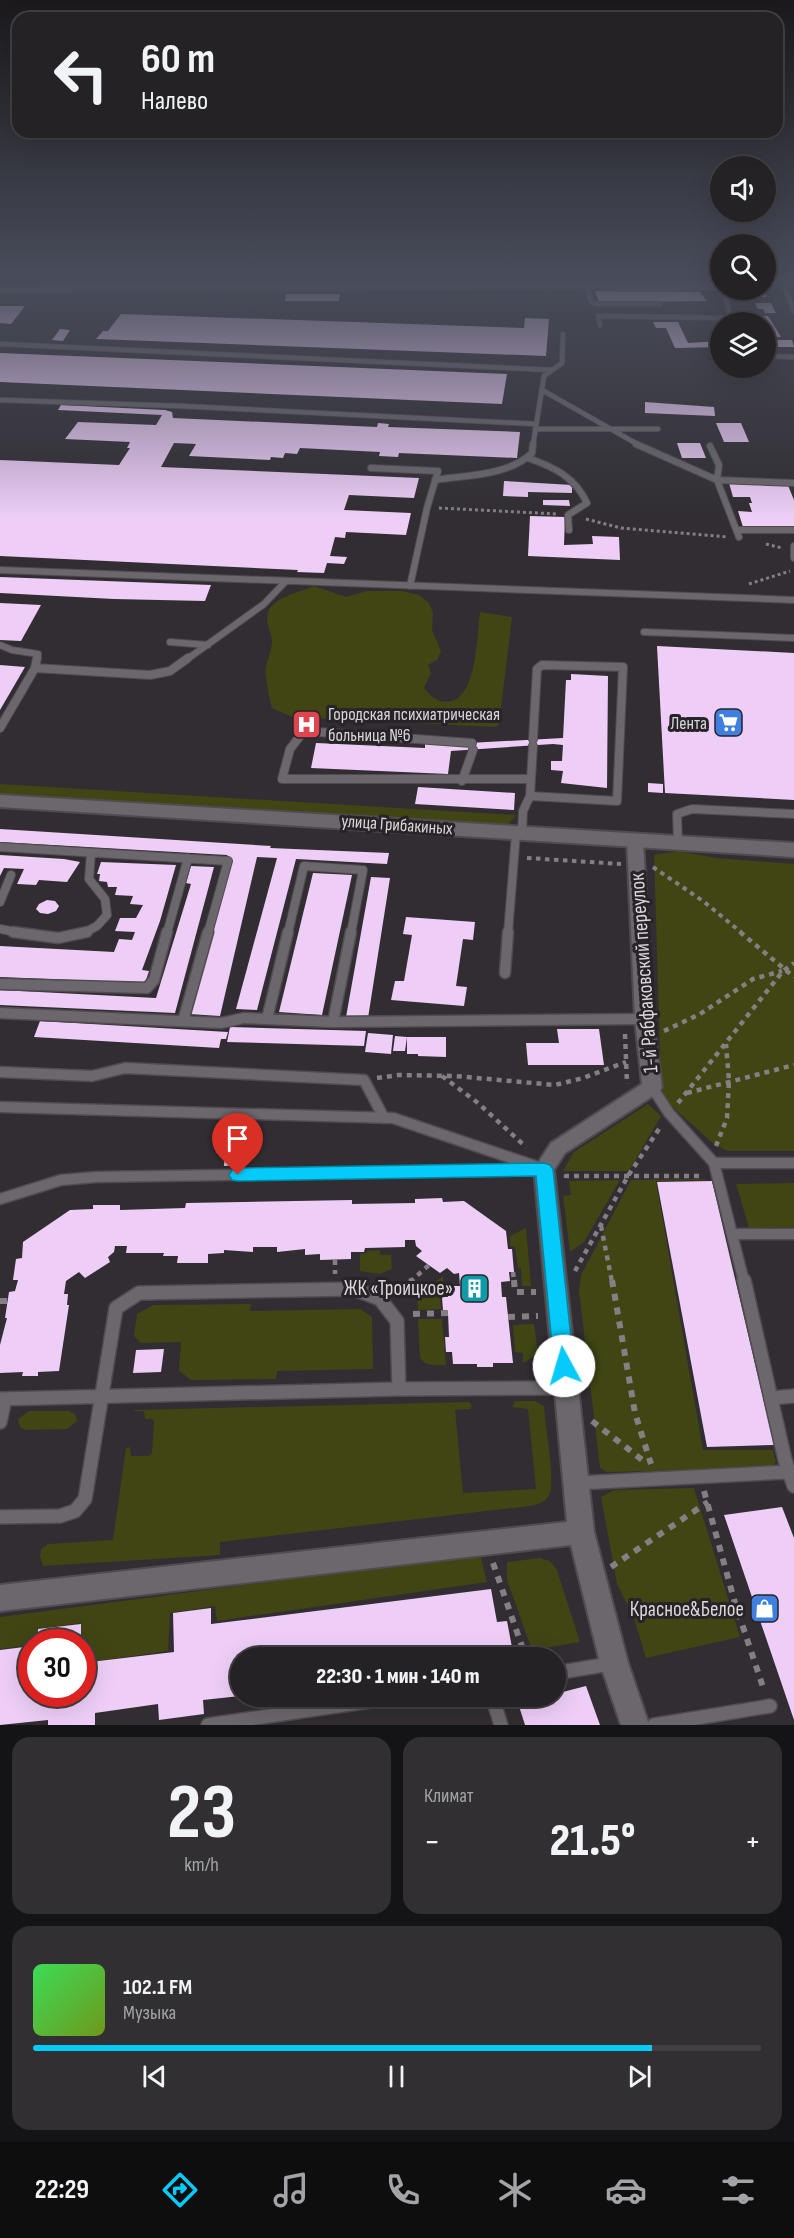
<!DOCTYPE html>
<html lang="ru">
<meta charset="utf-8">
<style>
body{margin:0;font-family:"Sofia Sans Condensed",sans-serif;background:#312f32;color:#f1f3f6;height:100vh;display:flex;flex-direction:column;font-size:22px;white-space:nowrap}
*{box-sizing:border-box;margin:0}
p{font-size:20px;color:#a3a4a7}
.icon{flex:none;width:33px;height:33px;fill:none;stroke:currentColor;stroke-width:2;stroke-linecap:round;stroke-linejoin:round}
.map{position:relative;height:1725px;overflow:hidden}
.panel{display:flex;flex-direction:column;gap:12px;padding:12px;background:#141315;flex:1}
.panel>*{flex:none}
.guide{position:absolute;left:12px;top:12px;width:771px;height:126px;border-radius:18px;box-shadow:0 6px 24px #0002,0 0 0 2px #423f43;background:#252226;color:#f1f3f6;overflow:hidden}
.controls{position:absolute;left:710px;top:156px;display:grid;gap:12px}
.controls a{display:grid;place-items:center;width:66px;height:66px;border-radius:50%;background:#252226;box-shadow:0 6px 24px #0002,0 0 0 2px #423f43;font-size:30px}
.speed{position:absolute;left:18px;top:1629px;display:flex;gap:12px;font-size:30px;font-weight:700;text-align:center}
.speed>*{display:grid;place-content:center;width:78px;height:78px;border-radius:50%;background:#252226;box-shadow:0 6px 24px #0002,0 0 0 2px #423f43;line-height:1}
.speed .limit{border:9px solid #d22;background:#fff;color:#111}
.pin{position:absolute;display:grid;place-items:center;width:51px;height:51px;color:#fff;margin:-62px -26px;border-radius:50% 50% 50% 0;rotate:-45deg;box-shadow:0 0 6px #0007}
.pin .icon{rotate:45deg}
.me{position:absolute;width:66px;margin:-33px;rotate:354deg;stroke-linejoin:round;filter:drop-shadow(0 0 4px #0008)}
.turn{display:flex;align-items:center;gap:21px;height:126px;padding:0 30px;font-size:27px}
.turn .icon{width:78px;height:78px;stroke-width:2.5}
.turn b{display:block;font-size:42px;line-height:51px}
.big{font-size:45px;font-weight:800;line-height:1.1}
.panel .tile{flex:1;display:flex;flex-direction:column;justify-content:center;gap:9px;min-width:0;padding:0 21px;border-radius:18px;background:#312f32}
.panel .dial{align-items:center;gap:0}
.dial b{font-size:78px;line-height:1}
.song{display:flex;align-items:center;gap:18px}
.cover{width:72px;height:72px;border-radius:9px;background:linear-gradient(135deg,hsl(130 70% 55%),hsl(80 70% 35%))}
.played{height:6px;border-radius:3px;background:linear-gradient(90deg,#04cbf9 85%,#423f43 85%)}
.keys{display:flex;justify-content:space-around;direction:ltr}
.heat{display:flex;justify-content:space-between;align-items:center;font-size:33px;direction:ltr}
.panel .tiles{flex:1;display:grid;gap:12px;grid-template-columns:1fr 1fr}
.tile:last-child{grid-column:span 2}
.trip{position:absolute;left:230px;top:1647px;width:336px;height:60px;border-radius:30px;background:#252226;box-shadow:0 6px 24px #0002,0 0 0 2px #423f43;font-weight:800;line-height:60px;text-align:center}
.dock{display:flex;height:96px;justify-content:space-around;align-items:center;background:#0f0e0f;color:#a3a4a7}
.dock .icon{width:42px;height:42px}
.dock .current{color:#04cbf9}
.dock b{font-size:27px;color:#f1f3f6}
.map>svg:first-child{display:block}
.green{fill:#404513}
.building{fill:#eecef7}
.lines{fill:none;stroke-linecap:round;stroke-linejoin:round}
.lane-far4-casing{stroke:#4f4b4f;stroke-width:6}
.lane-far3-casing{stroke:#4f4b4f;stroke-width:8}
.lane-far2-casing{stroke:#4f4b4f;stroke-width:10}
.lane-far1-casing{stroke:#4f4b4f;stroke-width:13}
.lane-casing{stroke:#4f4b4f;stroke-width:16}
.street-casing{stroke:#4f4b4f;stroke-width:4}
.secondary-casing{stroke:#4f4b4f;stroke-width:4}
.path-far3{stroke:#837f83;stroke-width:3;stroke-dasharray:3 3;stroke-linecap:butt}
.path-far2{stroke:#837f83;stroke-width:4;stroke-dasharray:4.5 4.5;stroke-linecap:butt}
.path-far1{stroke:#837f83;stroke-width:4.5;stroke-dasharray:5 5;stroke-linecap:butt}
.path{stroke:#837f83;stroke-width:6;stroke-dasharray:7 7;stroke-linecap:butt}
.lane-far4{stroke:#6b676c;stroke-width:4.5}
.lane-far3{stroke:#6b676c;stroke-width:6}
.lane-far2{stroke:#6b676c;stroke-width:8}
.lane-far1{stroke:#6b676c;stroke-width:10}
.lane{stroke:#6b676c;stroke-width:13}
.street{fill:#6b676c;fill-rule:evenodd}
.secondary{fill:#6b676c;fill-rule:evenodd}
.route{fill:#04cbf9;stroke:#0384a2;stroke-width:1.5}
.labels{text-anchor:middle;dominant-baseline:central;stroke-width:6;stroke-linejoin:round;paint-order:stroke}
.poi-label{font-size:18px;fill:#d9d6d9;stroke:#272328;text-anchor:start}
.street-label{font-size:18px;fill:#d9d6d9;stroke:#272328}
.near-street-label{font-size:21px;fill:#d9d6d9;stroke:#272328}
.near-poi-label{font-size:21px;fill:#d9d6d9;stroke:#272328;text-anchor:end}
</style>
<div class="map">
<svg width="794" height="1725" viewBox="0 0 794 1725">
<rect width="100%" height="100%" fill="#312d32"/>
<path class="green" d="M0 276H282L276 282 266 284 0 285Z
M294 276H522L523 280 297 281 292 279Z
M314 586 346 597 367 591H402L419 595 428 602 433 612 432 630 441 651 437 660 428 665 431 673 424 688C431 697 439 704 451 701 477 696 477 634 480 612L512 617 499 724 496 727 292 717 272 708C270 701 264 672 266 667 268 657 272 651 272 640 271 630 264 622 269 610 275 597 302 591 314 586Z
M0 784 516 815 508 825 0 795Z
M678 851 716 858 794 864V1151H728L715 1145 678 1112 665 1098 661 1085 654 855Z
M648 1104 661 1116 629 1171H563L574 1152Z
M705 1179 707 1180 656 1181 703 1450H773L776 1462 771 1468 607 1472 600 1468 579 1291 581 1275 631 1180Z
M620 1180 584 1242 570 1252 563 1196 571 1195 569 1181Z
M794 1183V1227L749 1228 736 1184Z
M526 1228 531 1286H522L521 1268H518L515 1247 510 1246V1236Z
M380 1250V1255H391L392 1269 380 1274 360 1271V1254L367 1253V1251Z
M443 1276 445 1296 440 1297 441 1309 418 1310 417 1297Z
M251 1304 250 1311 360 1309 372 1317 373 1369 277 1371 276 1379 191 1380 179 1371 181 1342 141 1343 134 1336 137 1314 153 1305Z
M418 1319H442L446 1365C435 1365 425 1367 420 1357Z
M534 1324 538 1354 523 1363V1353L515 1352 513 1325Z
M515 1401H535L544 1406C545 1424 555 1479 550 1493 547 1502 538 1504 530 1506L220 1542V1555L43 1566 40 1556 41 1549 48 1544 113 1540 126 1448 130 1447 131 1456H149L152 1453 154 1422 152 1419H145L144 1411H133L135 1410 469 1402 472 1406 470 1409 455 1410 463 1493 536 1489 528 1409 512 1407Z
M29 1411H69L75 1414 77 1421 67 1429 25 1430 20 1427 18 1419Z
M694 1488 740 1637 646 1658 634 1618 617 1584 601 1497 614 1490Z
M480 1554 487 1582 217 1621 215 1606 170 1613 168 1651 83 1663 81 1623 37 1629 35 1642H32L31 1645 0 1649V1617Z
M539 1558 550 1561 557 1570 580 1642 532 1650 507 1580V1562Z"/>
<path class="building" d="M733 290H762L767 297H738Z
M595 291 700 292 707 301 599 302Z
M286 294H340L339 301H285Z
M755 303H771L776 313H765L763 309H758Z
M0 306H25L11 324 0 323Z
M121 314 524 328 525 318 549 319 546 356 96 339 103 331H108Z
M768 316 781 337H771L773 340H792L794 347H765V322H744L741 317Z
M653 322H678L688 343 720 341V347L675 348 666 328H656Z
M60 329 70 330 63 341 52 340Z
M0 353 507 374 502 404 0 382Z
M645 402 714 407 715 416 645 413Z
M61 405 165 410 172 412 173 418 377 427 378 423 389 424 388 427 520 432 517 458 399 453 398 457 379 456 380 452 300 448 297 454 285 453 283 458 271 457 270 460 189 456 196 444 174 443 161 467 419 478 414 498 349 495 344 510 411 513 406 535 346 532 345 538 335 537 330 556 347 557 344 564 327 563 324 573 297 572 298 570 0 556V460L119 465 130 448H127L130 442 65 439 78 422 156 425 162 415 58 410Z
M716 423H741L749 442H724Z
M677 443H700L706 458H682Z
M504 481 572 485V493L528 492V497L503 496Z
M729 483H787L794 500V527H743L738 511 752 512 749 503H752L750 497H733Z
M543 500H569L570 506 543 505Z
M530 516 565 517 564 545 593 544 592 536 619 537 620 560 528 556Z
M0 577 211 585 205 601 114 599 0 593Z
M0 603 41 605 21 641 0 640Z
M657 646 794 653V800L665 793Z
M0 665 25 667 0 710Z
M571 674 608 676 607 788 561 783 563 771 551 770V761H562L563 745 553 744 451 751 448 774 311 768 316 743 425 748V743L450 744 563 738 566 680H571Z
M648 783 663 784V793L648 792Z
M418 787 515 793 514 810 415 804Z
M0 829 271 846 270 848 389 853 387 864 296 859 257 1010 236 1009 277 858 257 857 220 1016 189 1014 232 861 227 855 0 842Z
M0 855 64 859 80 862 67 882 39 880 36 885 17 884 24 869 4 868 0 876Z
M101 862 176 865 160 921 142 970 149 971 145 983 0 977V946L114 952 119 939 132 940 135 932 115 931 120 918H136L143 905 130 904 133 896 115 895 117 887H108L107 882 99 881 100 874H97Z
M191 866 214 867 175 1013 0 1005V990L156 998 191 884 186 883Z
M313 873 352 875 322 1015 279 1012Z
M371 877 390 878 368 1018 346 1017Z
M47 900 55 901 59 906 56 911 48 914 40 913 36 909 39 904Z
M406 917 475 922 473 940 463 939 456 986 467 987 464 1006 391 1000 395 981H404L412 935 403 934Z
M40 1021 228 1032 226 1039H221L219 1048 34 1037Z
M230 1027 366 1031 364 1046 227 1042Z
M557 1029H599L604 1065H528L526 1043H559Z
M368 1033 393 1035 391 1054 365 1052Z
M395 1036 407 1037 405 1051H393Z
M407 1037H446V1057L418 1056V1054H407Z
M225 1152H244V1165L224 1166Z
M712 1181 764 1402 774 1445 707 1447 657 1182Z
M442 1198 443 1202 464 1201 506 1231 508 1249H512L514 1272H509L510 1281 501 1282 502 1297H506L513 1363H493V1367H477V1364H453L452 1352H446L445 1337H449L448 1313 447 1310H443L442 1297H448L447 1286H460L459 1273 454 1274 447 1268 440 1273 416 1256 422 1251 416 1246 415 1240H405V1247L365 1248 364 1252H351V1259L320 1260V1254L305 1255V1249L277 1252V1247H253V1252L224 1250V1253L208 1254V1263H177L178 1256H163L164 1253H126L127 1246H115L114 1252 108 1257 110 1262 85 1278 79 1272 66 1281 64 1294H68L67 1305H69L59 1371 38 1372V1376H22L23 1372 0 1373V1345L7 1318H5L9 1292 15 1291 18 1280H13L16 1259 22 1258 23 1242 70 1210 93 1209V1205H120V1210L185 1208 186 1203 352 1200V1204L415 1203V1199Z
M164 1349 161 1372 133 1373 136 1350Z
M782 1507 794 1538V1720L724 1515Z
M491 1589 497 1622 507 1621 514 1658H240V1696L203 1700 204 1714 159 1720 158 1704 95 1713V1725H48V1720L0 1725V1650L32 1646V1694H82V1663L174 1652 173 1613 211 1608V1624Z
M81 1624V1642H37L38 1629Z
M586 1686 600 1725H525L518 1703 555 1696V1694Z"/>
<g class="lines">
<defs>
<path id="lane-far4" d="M765 276 794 277
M536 277 640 276
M783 284 794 311
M587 285 591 302 597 304H660
M217 288 220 276
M617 289 720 288
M724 290 731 321
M600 325 598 316 729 318
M0 344 552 370
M765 356 794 357
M542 390 639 445
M0 400 180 406 536 424
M535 429H658
M533 445 544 376 562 363 563 334"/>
<path id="lane-far3" d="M636 444 717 480 739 537
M710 446 719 465 717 480 794 483
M528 458C554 467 575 477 587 503L568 515 569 530
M371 468 438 471 427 508 410 586
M435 480C466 475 508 476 532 453L533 444
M737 530H794
M794 546V558
M0 570 794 600
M644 632 794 638
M170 642 208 645
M0 645 12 650 38 654 37 660
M186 660 264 604 286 581"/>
<path id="lane-far2" d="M35 668 150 675 170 671 188 658
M0 728 35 668 37 658
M472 743 304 731 290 749 282 779H530
M462 781 473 750
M530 796 617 801 623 667 542 665 537 669 533 739
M522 833 523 811 530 796 533 746
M678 843 677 814 692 809 794 814
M0 847 228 861 208 933
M0 902 11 875
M0 929 21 933
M84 933 97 926 107 915 105 899 89 879 91 853
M167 933 188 858
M288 933 304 866 363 870 351 933
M508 933 516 833"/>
<path id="lane-far1" d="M13 932 58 938 87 932
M505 973 508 932
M0 984 147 988 154 980 167 932
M0 1013 221 1023 244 1018 333 1022 644 1019
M267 1019 288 932
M183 1021 208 932
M333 1022 351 932
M0 1072 92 1076 125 1068 364 1080 384 1118
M652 1087 669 1113 714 1163 744 1282
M0 1107 393 1118 544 1169
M714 1163H794
M0 1199 61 1180 96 1177 534 1170
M733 1234H794"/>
<path id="lane" d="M744 1280 785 1460 794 1486
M771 1398 794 1396
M0 1399 399 1389
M0 1422 5 1399
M578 1483 788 1472
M0 1517 60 1516 75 1511 85 1499 116 1308 139 1293 354 1289 380 1299 397 1321 399 1389 566 1388
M555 1673 610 1664
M492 1696 501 1725
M208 1725 405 1696
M654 1725 770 1706"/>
<path id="street" d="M794 280V286L765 287V281Z
M720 281V287L0 292V286Z
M635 835 643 840 653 1019 662 1087 659 1092 565 1153 554 1170 594 1532 628 1663 649 1725H621L600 1663 571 1545 0 1611V1585L567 1522 534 1169 551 1143 642 1084 635 1019 627 840Z"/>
<path id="secondary" d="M0 795 794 843V857L0 807Z"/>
</defs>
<use href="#lane-far4" class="lane-far4-casing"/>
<use href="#lane-far3" class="lane-far3-casing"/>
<use href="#lane-far2" class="lane-far2-casing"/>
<use href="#lane-far1" class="lane-far1-casing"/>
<use href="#lane" class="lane-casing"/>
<use href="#street" class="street-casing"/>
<use href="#secondary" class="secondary-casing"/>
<path class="path-far3" d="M439 508 558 514
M586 519 621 528 727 537
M766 544 782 548
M749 584 790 571"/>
<path class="path-far2" d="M527 858 621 864
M653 867 703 901 742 933"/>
<path class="path-far1" d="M740 932 794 977
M664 1031 700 1014 753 979 782 971
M625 1034 627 1084
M442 1076 478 1103 526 1147
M377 1078 399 1075 455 1076 555 1085 583 1078 626 1062
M687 1093 794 1065
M678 1103 783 971 794 963
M716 1146 727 1118 729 1081 726 1044
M566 1178V1176H703
M601 1226 612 1282
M335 1260V1274
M575 1271 628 1176 661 1126
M513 1272 514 1282
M410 1282 429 1265"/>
<path class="path" d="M514 1280 515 1292H536
M612 1280 635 1413 651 1464
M400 1291 412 1280
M0 1301H8
M413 1314 448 1313
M508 1317 538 1316
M592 1421 645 1462
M704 1491 735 1603 764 1690
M493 1563 526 1658
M611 1567 708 1502"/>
<use href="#lane-far4" class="lane-far4"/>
<use href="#lane-far3" class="lane-far3"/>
<use href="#lane-far2" class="lane-far2"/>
<use href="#lane-far1" class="lane-far1"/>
<use href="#lane" class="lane"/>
<use href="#street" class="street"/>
<use href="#secondary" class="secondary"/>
</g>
<linearGradient id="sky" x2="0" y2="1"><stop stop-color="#1b191c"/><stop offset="0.53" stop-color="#484c5a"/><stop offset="1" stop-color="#484c5a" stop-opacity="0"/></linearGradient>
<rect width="794" height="518" fill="url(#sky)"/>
<path class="route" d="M544 1163 550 1165 553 1169 574 1366 571 1372 564 1375 557 1372 554 1366 536 1176 238 1181 232 1180 229 1175 232 1170 238 1168Z"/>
<defs>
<symbol id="supermarket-square" viewBox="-11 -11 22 22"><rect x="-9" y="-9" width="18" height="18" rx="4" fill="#3f7fe0" stroke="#272328"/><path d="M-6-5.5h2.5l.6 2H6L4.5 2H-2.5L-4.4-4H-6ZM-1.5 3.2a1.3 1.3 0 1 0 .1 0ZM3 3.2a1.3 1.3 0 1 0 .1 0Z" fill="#fff"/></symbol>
<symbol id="hospital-square" viewBox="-11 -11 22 22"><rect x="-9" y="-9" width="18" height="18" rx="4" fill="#e0444e" stroke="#272328"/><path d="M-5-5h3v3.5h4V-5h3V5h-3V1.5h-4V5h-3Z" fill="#fff"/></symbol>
<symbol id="building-square" viewBox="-11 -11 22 22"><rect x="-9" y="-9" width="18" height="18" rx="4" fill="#0f9aa8" stroke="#272328"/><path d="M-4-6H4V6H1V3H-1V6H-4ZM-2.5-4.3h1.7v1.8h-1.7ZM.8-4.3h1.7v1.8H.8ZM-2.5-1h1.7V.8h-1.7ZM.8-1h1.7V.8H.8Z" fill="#fff"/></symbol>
<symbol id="shop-square" viewBox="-11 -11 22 22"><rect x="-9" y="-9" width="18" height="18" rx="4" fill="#3f7fe0" stroke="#272328"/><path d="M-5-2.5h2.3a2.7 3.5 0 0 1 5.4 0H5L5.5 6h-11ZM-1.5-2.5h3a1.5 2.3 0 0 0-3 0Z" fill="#fff"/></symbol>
</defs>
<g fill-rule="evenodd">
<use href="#supermarket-square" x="712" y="706" width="33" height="33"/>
<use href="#hospital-square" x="290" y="708" width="33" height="33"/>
<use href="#building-square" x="458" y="1272" width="33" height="33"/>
<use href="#shop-square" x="748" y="1592" width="33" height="33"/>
</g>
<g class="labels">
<g class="poi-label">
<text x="328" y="714">Городская психиатрическая<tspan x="328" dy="21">больница №6</tspan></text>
<text x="707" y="723" text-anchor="end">Лента</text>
</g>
<g class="street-label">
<text transform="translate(397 825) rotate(4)">улица Грибакиных</text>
</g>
<g class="near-street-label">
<text transform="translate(644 973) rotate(-94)">1-й Рабфаковский переулок</text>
</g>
<g class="near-poi-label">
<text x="453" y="1288">ЖК «Троицкое»</text>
<text x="744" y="1609">Красное&amp;Белое</text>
</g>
</g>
</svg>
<div class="controls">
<a><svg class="icon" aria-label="sound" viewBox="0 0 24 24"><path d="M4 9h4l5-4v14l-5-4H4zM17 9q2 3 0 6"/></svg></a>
<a><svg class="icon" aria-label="search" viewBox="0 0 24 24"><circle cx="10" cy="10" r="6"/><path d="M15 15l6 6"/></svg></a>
<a><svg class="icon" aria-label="layers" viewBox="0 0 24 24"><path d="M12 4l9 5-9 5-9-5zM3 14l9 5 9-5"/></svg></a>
</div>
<div class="speed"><div class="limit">30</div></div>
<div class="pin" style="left:238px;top:1175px;background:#d93025"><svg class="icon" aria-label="arrive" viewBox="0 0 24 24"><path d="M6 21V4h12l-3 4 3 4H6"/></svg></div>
<svg class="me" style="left:564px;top:1366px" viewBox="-20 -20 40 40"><circle r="19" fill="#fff"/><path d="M0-13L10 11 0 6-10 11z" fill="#04cbf9"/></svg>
<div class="trip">22:30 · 1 мин · 140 m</div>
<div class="guide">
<div class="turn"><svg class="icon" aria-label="left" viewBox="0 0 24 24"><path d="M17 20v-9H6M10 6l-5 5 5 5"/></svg><div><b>60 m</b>Налево</div></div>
</div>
</div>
<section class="panel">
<div class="tiles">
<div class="tile dial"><b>23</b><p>km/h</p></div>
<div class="tile"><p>Климат</p>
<div class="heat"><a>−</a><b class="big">21.5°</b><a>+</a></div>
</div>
<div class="tile">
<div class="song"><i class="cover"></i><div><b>102.1 FM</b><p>Музыка</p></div></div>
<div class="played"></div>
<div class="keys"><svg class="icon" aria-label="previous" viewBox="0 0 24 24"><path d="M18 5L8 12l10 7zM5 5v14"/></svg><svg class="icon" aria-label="pause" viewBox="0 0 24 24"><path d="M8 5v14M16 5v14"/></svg><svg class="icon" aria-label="next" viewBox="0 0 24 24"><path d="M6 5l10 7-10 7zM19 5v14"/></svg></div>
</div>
</div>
</section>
<nav class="dock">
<b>22:29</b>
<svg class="icon current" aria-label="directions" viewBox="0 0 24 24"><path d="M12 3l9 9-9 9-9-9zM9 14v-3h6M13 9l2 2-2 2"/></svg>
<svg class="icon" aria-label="music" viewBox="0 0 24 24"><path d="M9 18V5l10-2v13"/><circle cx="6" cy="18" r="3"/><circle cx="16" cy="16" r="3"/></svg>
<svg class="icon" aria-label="phone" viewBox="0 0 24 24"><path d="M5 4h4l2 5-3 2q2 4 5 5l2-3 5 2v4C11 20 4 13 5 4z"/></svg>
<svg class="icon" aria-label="climate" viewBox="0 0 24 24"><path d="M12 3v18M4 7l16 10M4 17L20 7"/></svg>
<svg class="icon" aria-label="car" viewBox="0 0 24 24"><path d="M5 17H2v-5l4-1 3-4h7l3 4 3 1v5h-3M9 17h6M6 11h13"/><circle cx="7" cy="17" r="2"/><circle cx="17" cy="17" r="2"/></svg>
<svg class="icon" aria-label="filters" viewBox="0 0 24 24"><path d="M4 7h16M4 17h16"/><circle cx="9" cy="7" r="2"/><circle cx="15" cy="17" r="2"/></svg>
</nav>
